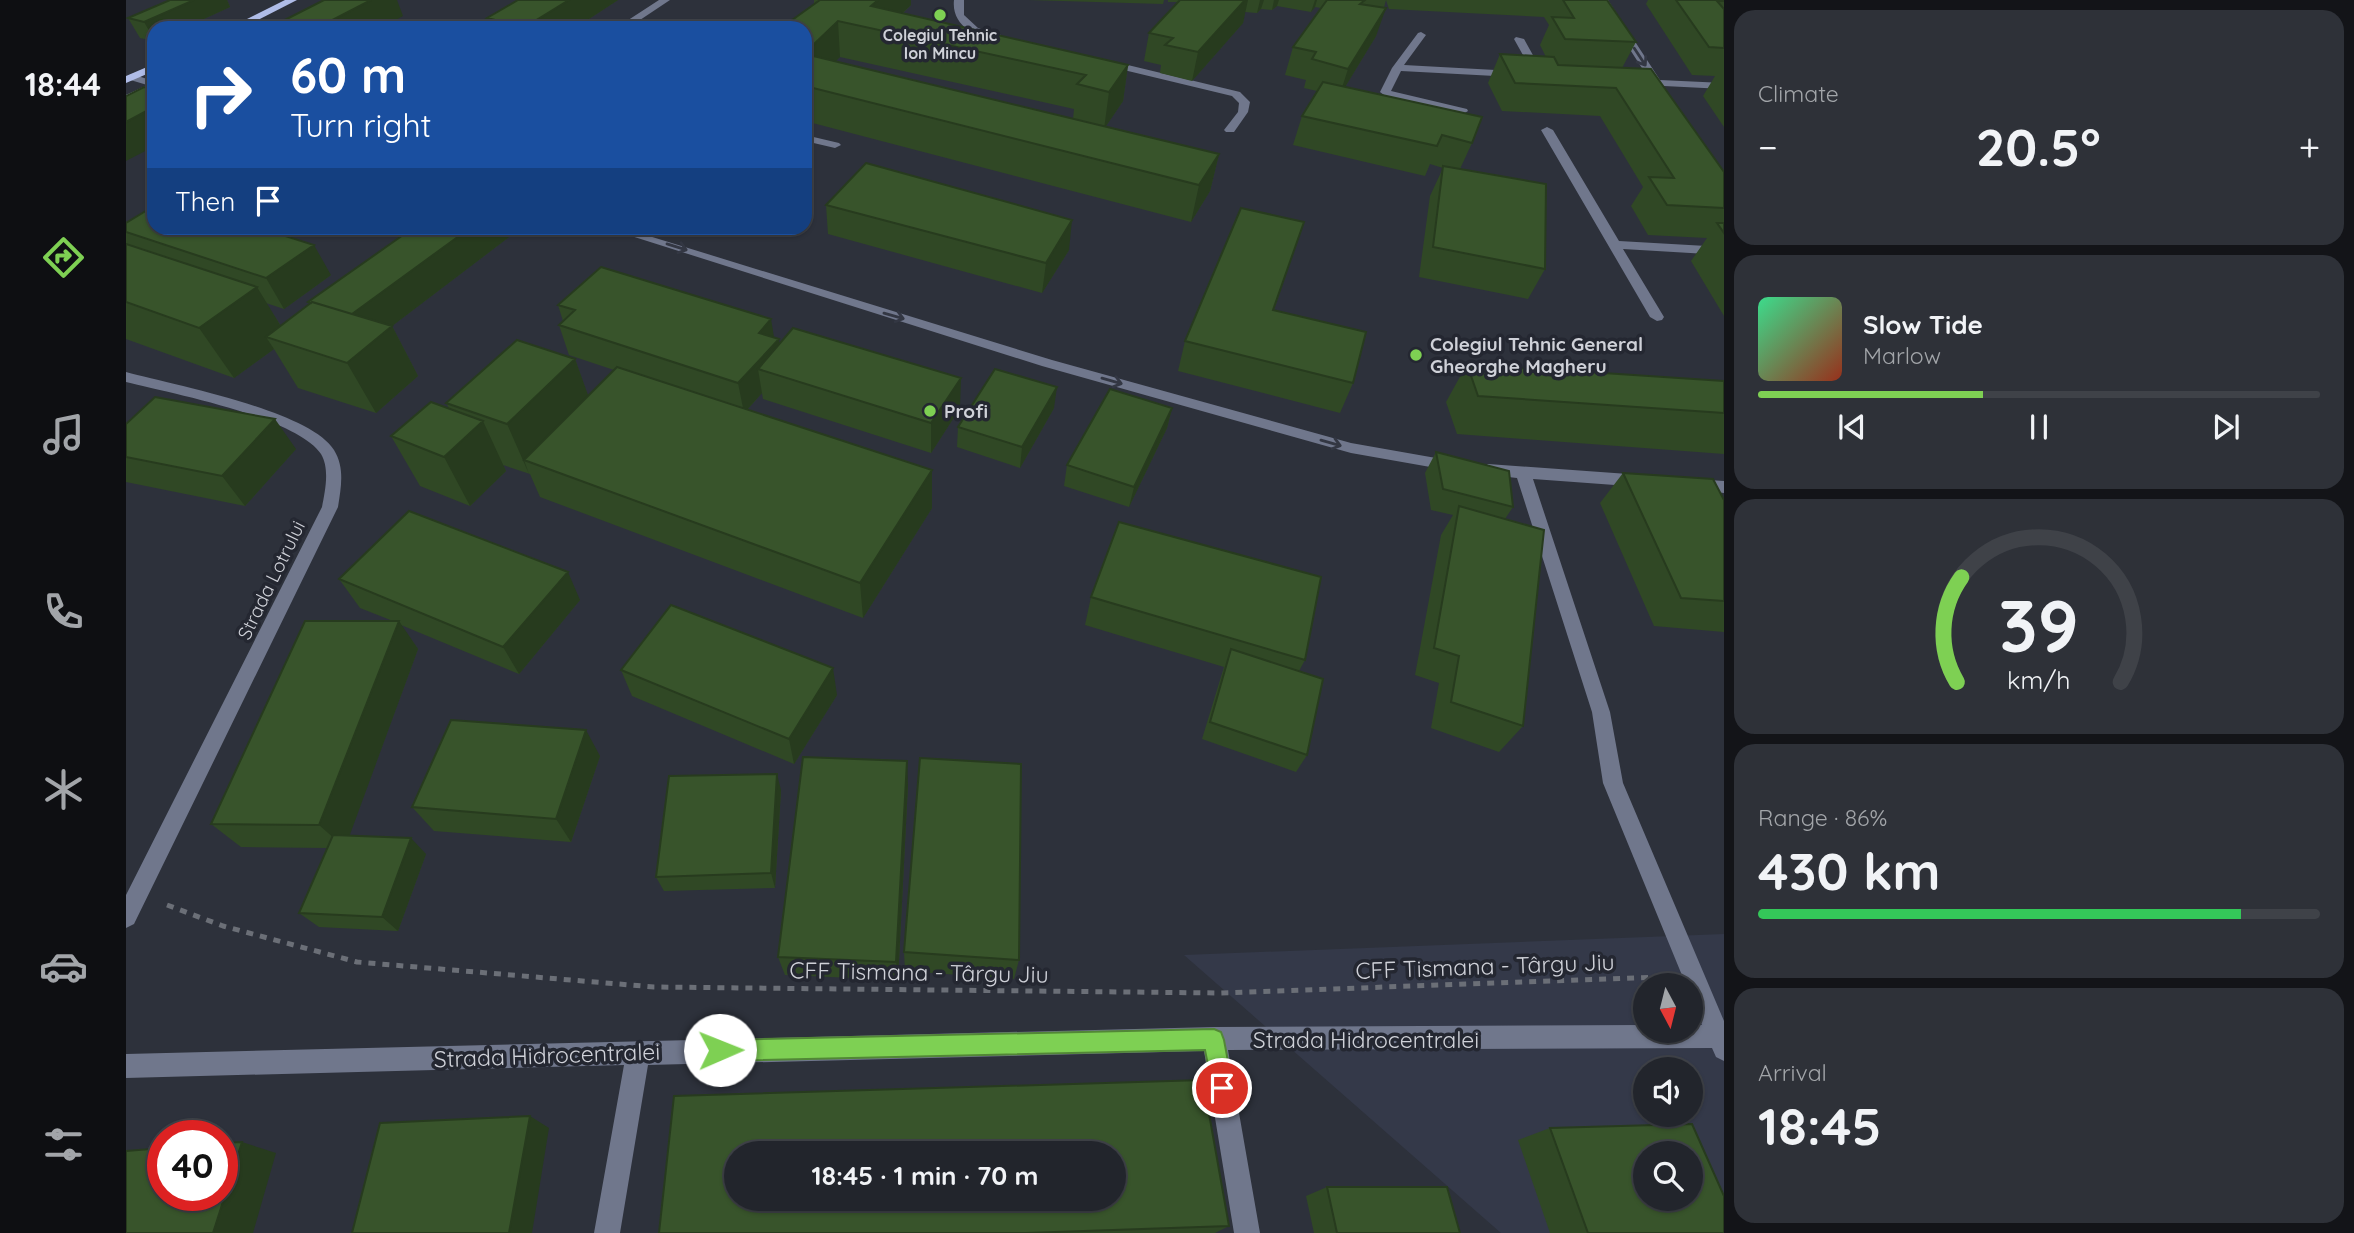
<!DOCTYPE html>
<meta charset="utf-8">
<style>
body{margin:0;font-family:Quicksand,sans-serif;background:#2e3138;color:#f1f3f6;height:100vh;display:flex;flex-direction:column;font-size:26px;white-space:nowrap}
*{box-sizing:border-box;margin:0}
p{font-size:23px;color:#a2a5a9}
.icon{flex:none;width:38px;height:38px;fill:none;stroke:currentColor;stroke-width:2;stroke-linecap:round;stroke-linejoin:round}
.map{position:relative;flex:1;overflow:hidden}
.drawer{display:flex;flex-direction:column;gap:10px;padding:10px;background:#131418;width:630px}
.drawer>*{flex:none}
.banner{position:absolute;left:21px;top:21px;width:665px;height:214px;border-radius:21px;box-shadow:0 2px 5px #0004,0 0 0 2px #3f4248;background:#1a4fa0;color:#fff;overflow:hidden}
.needle{width:46px;rotate:173deg}
.buttons{position:absolute;left:1507px;top:973px;display:grid;gap:14px}
.buttons a{display:grid;place-items:center;width:70px;height:70px;border-radius:50%;background:#22252c;box-shadow:0 2px 5px #0004,0 0 0 2px #3f4248;font-size:35px}
.speed{position:absolute;left:21px;top:1120px;display:flex;gap:14px;font-size:35px;font-weight:700;text-align:center}
.speed>*{display:grid;place-content:center;width:91px;height:91px;border-radius:50%;background:#22252c;box-shadow:0 2px 5px #0004,0 0 0 2px #3f4248;line-height:1}
.speed .limit{border:10px solid #d22;background:#fff;color:#111}
.pin{position:absolute;display:grid;place-items:center;width:60px;height:60px;color:#fff;margin:-30px;border:4px solid #fff;border-radius:50%;box-shadow:0 2px 7px #0007}
.me{position:absolute;width:77px;margin:-38px;rotate:89deg;stroke-linejoin:round;filter:drop-shadow(0 0 5px #0008)}
.turn{display:flex;align-items:center;gap:24px;height:147px;padding:0 28px;font-size:32px}
.turn .icon{width:91px;height:91px;stroke-width:2.5}
.turn b{display:block;font-size:49px;line-height:60px}
.then{display:flex;align-items:center;height:66px;padding:0 28px;background:#0003;gap:14px;font-size:26px}
.big{font-size:52px;font-weight:700;line-height:1.1}
.drawer .tile{flex:1;display:flex;flex-direction:column;justify-content:center;gap:10px;min-width:0;padding:0 24px;border-radius:21px;background:#2e3138}
.drawer .dial{align-items:center;gap:0}
.dial svg{height:182px;overflow:visible;fill:none;stroke:#3f4248;stroke-width:7;stroke-linecap:round;text-anchor:middle}
.dial text{fill:#f1f3f6;stroke:none}
.song{display:flex;align-items:center;gap:21px}
.cover{width:84px;height:84px;border-radius:10px;background:linear-gradient(135deg,hsl(150 70% 55%),hsl(10 70% 35%))}
.played{height:7px;border-radius:4px;background:linear-gradient(90deg,#7ed053 40%,#3f4248 40%)}
.keys{display:flex;justify-content:space-around;direction:ltr}
.heat{display:flex;justify-content:space-between;align-items:center;font-size:38px;direction:ltr}
.charge{height:10px;border-radius:5px;background:linear-gradient(90deg,#34c759 86%,#3f4248 0)}
.trip{position:absolute;left:598px;top:1141px;width:402px;height:70px;border-radius:35px;background:#22252c;box-shadow:0 2px 5px #0004,0 0 0 2px #3f4248;font-weight:700;line-height:70px;text-align:center}
main{display:flex;flex:1;min-height:0}
.tab-bar{display:flex;flex-direction:column;width:126px;justify-content:space-around;align-items:center;background:#0e0f12;color:#a2a5a9}
.tab-bar .icon{width:49px;height:49px}
.tab-bar .on{color:#7ed053}
.tab-bar b{font-size:32px;color:#f1f3f6}
.map>svg:first-child{display:block}
.built{fill:#343949;fill-rule:evenodd}
.lines{fill:none;stroke-linecap:round;stroke-linejoin:round}
.path{stroke:#6b6f77;stroke-width:5;stroke-dasharray:7 7;stroke-linecap:butt}
.minor{fill:#70778c;fill-rule:evenodd}
.major{fill:#afbce7;fill-rule:evenodd}
.wall{fill:#304825;fill-rule:evenodd}
.shaded-wall{fill:#273b1e}
.building{fill:#38542b;stroke:#273b1e;stroke-width:2;fill-rule:evenodd}
.oneway{stroke:#333743}
.route{fill:#7ed053;stroke:#528736;stroke-width:2}
.poi-dot{fill:#7ed053;stroke:#242731;stroke-width:2.5}
.labels{text-anchor:middle;dominant-baseline:central;stroke-width:7;stroke-linejoin:round;paint-order:stroke}
.far-poi-label{font-size:16px;font-weight:bold;fill:#cfd1d8;stroke:#242731}
.poi-label{font-size:19px;font-weight:bold;fill:#cfd1d8;stroke:#242731;text-anchor:start}
.street-label{font-size:19px;fill:#cfd1d8;stroke:#242731}
.near-street-label{font-size:23px;fill:#cfd1d8;stroke:#242731}
</style>
<main>
<nav class="tab-bar">
<b>18:44</b>
<svg class="icon on" aria-label="directions" viewBox="0 0 24 24"><path d="M12 3l9 9-9 9-9-9zM9 14v-3h6M13 9l2 2-2 2"/></svg>
<svg class="icon" aria-label="music" viewBox="0 0 24 24"><path d="M9 18V5l10-2v13"/><circle cx="6" cy="18" r="3"/><circle cx="16" cy="16" r="3"/></svg>
<svg class="icon" aria-label="phone" viewBox="0 0 24 24"><path d="M5 4h4l2 5-3 2q2 4 5 5l2-3 5 2v4C11 20 4 13 5 4z"/></svg>
<svg class="icon" aria-label="climate" viewBox="0 0 24 24"><path d="M12 3v18M4 7l16 10M4 17L20 7"/></svg>
<svg class="icon" aria-label="car" viewBox="0 0 24 24"><path d="M5 17H2v-5l4-1 3-4h7l3 4 3 1v5h-3M9 17h6M6 11h13"/><circle cx="7" cy="17" r="2"/><circle cx="17" cy="17" r="2"/></svg>
<svg class="icon" aria-label="filters" viewBox="0 0 24 24"><path d="M4 7h16M4 17h16"/><circle cx="9" cy="7" r="2"/><circle cx="15" cy="17" r="2"/></svg>
</nav>
<div class="map">
<svg width="1598" height="1233" viewBox="0 0 1598 1233">
<rect width="100%" height="100%" fill="#2d313b"/>
<path class="built" d="M1598 934V1233H1375L1058 955ZM1519 985H1564V1031H1519ZM1519 1069H1564V1115H1519ZM1519 1153H1564V1199H1519Z"/>
<g class="lines">
<path class="path" d="M41 905 97 926 231 962 528 987 1095 993 1534 977"/>
<path class="minor" d="M533 0H544L502 28H490Z
M828 0H838V15L852 28 875 35V39C852 40 825 26 828 0Z
M1472 0H1482L1534 80 1598 83V89L1538 86V90L1534 91 1527 86 1510 84V80L1523 79Z
M1295 32 1300 35 1278 65 1388 71 1393 74 1388 77 1275 71 1265 91 1341 109 1342 111 1337 114 1262 98 1254 92 1266 68 1292 33Z
M1390 37 1398 39 1418 75 1417 77 1408 75 1388 39Z
M981 60 1114 92 1124 102 1122 112 1108 132H1100L1098 130 1112 112 1113 103 1106 96 977 65V61Z
M5 74 28 81V87L1 79 0 77Z
M1421 127 1427 130 1493 241 1598 247V255L1497 249 1538 317 1536 320 1531 321 1524 317 1415 130Z
M679 135 713 143 715 145 709 148 679 141Z
M480 228H497L926 360 1225 443 1327 461 1335 466 1327 471 1225 453 916 366Z
M0 372C47 385 183 410 208 450 219 468 215 487 212 507L8 924 0 928V895L196 507C199 491 204 469 195 454 170 417 44 393 0 382Z
M1362 464 1516 475 1524 481 1516 487 1407 479 1484 712 1497 783 1598 1021V1061L1590 1057 1586 1048 1102 1050 1134 1233H1108L1078 1051 522 1065 494 1233H468L498 1065 0 1078V1054L1088 1027 1519 1025V1031H1564V1025H1576L1564 996V985H1560L1477 783 1466 712 1391 478 1356 474 1354 470Z
M1568 479 1598 481V493L1562 489 1560 485Z"/>
<path class="major" d="M159 0H171L116 28H103Z
M28 64V71L0 83V76Z
M28 82V89L0 102V95Z"/>
</g>
<path class="wall" d="M44 0H101L104 7 58 28H28V41L14 38 2 18Z
M392 0H492L449 28H364L361 18Z
M688 0H785V5L777 13 1002 65 997 101 980 126 1093 154 1084 191 1065 222 679 121V28L688 4ZM714 57 948 109 947 119 709 61Z
M902 0H1038L1037 4Z
M1042 0H1481L1510 42 1496 68 1598 172V316L1565 261 1581 238 1522 235 1505 206 1517 187 1474 116 1376 111 1362 83 1374 54 1420 57 1414 45 1423 25 1418 17 1263 9 1260 0 1250 36 1219 87 1346 143 1334 169 1419 269 1402 299 1293 277 1304 196 1317 168 1304 164 1299 176 1167 145 1176 116 1191 91 1178 88 1180 80 1159 75 1167 47 1195 8 1189 7 1185 12 1151 6 1146 10 1135 9 1131 13 1119 12 1117 23 1066 81 1034 73 1035 65 1018 61 1023 33 1052 2H1042Z
M1522 0H1598V127L1577 96 1589 76 1566 75 1520 4Z
M700 205 943 250 916 293 702 234Z
M1178 222 1148 310 1227 383 1214 413 1052 371 1059 341Z
M0 223 205 275 158 309 140 303 155 326 183 304 182 302 287 228H390L391 231 266 326 292 376 250 413 172 388 148 349 108 378 0 339V244H1L0 243Z
M432 305 648 337 653 344 834 408 805 453 637 399 636 393 621 410 806 470V508L737 618 414 497 404 474 377 465 380 471 344 506 294 486 265 436 323 408 320 403 449 359 462 396 488 370 443 355 433 325 437 321Z
M1341 364 1598 381V454L1331 434 1320 402Z
M928 408 894 468 831 447 832 427Z
M1046 408 1041 428 1003 507 938 486 941 465Z
M0 424 170 449 119 506 0 482Z
M1310 452 1387 507 1379 519 1397 726 1373 752 1305 728 1313 683 1289 675 1315 535 1327 515 1305 510 1299 473Z
M1497 473 1598 500V632L1528 626 1474 503Z
M213 579 454 600 393 674 275 625 292 649 223 836 300 854 272 931 193 927 173 913 202 848 115 847 85 824 267 621 234 608Z
M965 597 1179 660 1173 671 1181 755 1170 772 1076 739 1098 667 959 625Z
M495 670 711 695 668 764 506 696Z
M474 756 445 842 308 831 286 807Z
M782 785 772 980 659 975 652 957Z
M655 790 649 888 538 891 530 877Z
M778 952 893 960 888 979 779 971Z
M1424 1128 1598 1233H1424L1392 1140Z
M1201 1187 1334 1233H1188L1180 1196Z
M1103 1226 1089 1233H533Z"/>
<path class="shaded-wall" d="M68 0H101L104 7 58 28H28V39L18 22Z
M245 0H271L277 16 255 28H191Z
M443 0H492L449 28H399Z
M752 0H785V5L757 31 745 6Z
M1119 0H1122L1117 23 1066 81 1072 52Z
M1134 0H1138L1135 9 1131 13Z
M1148 0H1153L1151 6 1146 10Z
M1189 0H1191L1189 7 1185 12Z
M1260 8 1250 36 1213 97 1222 69Z
M712 21 714 57 690 81 687 45Z
M1002 65 997 101 978 129 983 92Z
M28 107V145L25 144 27 147 0 161V122Z
M1093 154 1084 191 1065 222 1073 185Z
M946 220 943 250 916 293 920 263Z
M344 228H390L391 231 266 326 292 376 250 413 221 363 222 316Z
M188 245 205 275 158 309 140 278Z
M131 287 162 338 140 337 148 349 108 378 73 328Z
M645 319 649 343 653 339 657 369H632L636 393 618 413 612 383 633 333Z
M449 359 467 409 398 460 403 474 381 424Z
M835 378 834 408 805 453V423Z
M931 387 928 408 894 468 896 447Z
M1046 408 1041 428 1003 507 1008 487Z
M149 419 170 449 119 506 96 476Z
M357 421 380 471 344 506 318 457Z
M806 470V508L737 618 734 583Z
M442 572 454 600 393 674 377 647Z
M273 621 292 649 219 848 193 825Z
M707 668 711 695 668 764 663 739Z
M460 730 474 756 445 842 430 819Z
M781 761 782 785 772 980 770 962Z
M651 774 655 790 649 888 645 873Z
M285 838 300 854 272 931 256 917Z
M404 1116 423 1128 406 1233H383Z
M116 1142 150 1153 127 1233H87Z"/>
<path class="building" d="M44 0H68L18 22 2 18Z
M198 0H245L191 28H143Z
M392 0H443L399 27 361 18Z
M694 0H752L745 6 1002 65 983 92 951 84 960 75 712 21 687 45 679 43V28H655Z
M1054 0H1119L1072 52 1039 45 1047 38 1023 33Z
M1201 0H1239L1234 4 1260 8 1222 69 1186 59 1190 52 1167 47Z
M1437 0H1481L1510 42 1439 39 1426 17 1448 18Z
M1550 0H1598V1H1591L1598 9V48L1583 47Z
M679 54 1093 154 1073 185 679 86Z
M1374 54 1428 57 1432 65 1525 69 1598 172V208L1541 205 1523 177 1548 178 1490 88 1389 83Z
M1197 82 1356 117 1346 143 1316 135 1311 146 1176 116Z
M18 87 28 89V107L0 122V96Z
M740 163 946 220 920 263 700 205Z
M1317 166 1420 184 1419 269 1307 247Z
M28 206V228H134L188 245 140 278 0 232V223Z
M1115 208 1178 222 1147 310 1240 332 1227 383 1059 341Z
M1591 223H1598V233Z
M287 228H344L226 314 186 302 185 303 182 302Z
M0 244 131 287 73 328 0 302Z
M475 267 645 319 633 333 653 339 612 383 433 325 449 310 432 305Z
M186 302 266 326 221 363 140 337Z
M667 328 835 378 805 423 632 369Z
M391 340 449 359 381 424 320 403Z
M1341 364 1598 381V413L1352 396Z
M491 367 806 470 734 583 398 460Z
M869 369 931 387 896 447 832 427Z
M984 389 1046 408 1008 487 941 465Z
M29 397 149 419 96 476 0 457V424Z
M305 402 357 421 318 457 265 436Z
M1310 452 1383 471 1387 507 1317 489Z
M1497 473 1587 479 1598 500V601L1555 598Z
M1333 506 1418 530 1397 726 1325 702 1333 656 1308 648Z
M283 511 442 572 377 647 213 579Z
M993 522 1195 577 1179 660 965 597Z
M545 605 707 668 663 739 495 670Z
M179 621H273L193 825 85 824Z
M1105 649 1197 679 1181 755 1084 722Z
M325 720 460 730 430 819 286 807Z
M677 757 781 761 770 962 652 957Z
M794 758 895 764 893 960 778 952Z
M651 774 645 873 530 877 543 776Z
M207 835 285 838 256 917 173 913Z
M1077 1080 1103 1226 900 1233H533L548 1096ZM611 1153H989V1199H611Z
M404 1116 383 1233H226L254 1123Z
M1566 1124 1598 1196V1233H1462L1424 1128ZM1519 1153H1564V1199H1519Z
M116 1142 87 1233H0V1151L37 1148V1195H96V1143Z
M1201 1187H1321L1334 1233H1211Z"/>
<defs><path id="oneway-shaft" d="M-6 0H5M1.5-3L5.5 0L1.5 3" fill="none" stroke-width="1.6" stroke-linecap="round" stroke-linejoin="round" transform="scale(1.75)"/></defs>
<g class="oneway">
<use href="#oneway-shaft" transform="translate(1514 57) rotate(57)"/>
<use href="#oneway-shaft" transform="translate(551 247) rotate(17)"/>
<use href="#oneway-shaft" transform="translate(768 316) rotate(16)"/>
<use href="#oneway-shaft" transform="translate(986 381) rotate(16)"/>
<use href="#oneway-shaft" transform="translate(1205 443) rotate(16)"/>
</g>
<path class="route" d="M1088 1029 1095 1032 1098 1040 1107 1088 1104 1095 1096 1099 1088 1095 1079 1050 594 1061 587 1058 584 1050 587 1043 594 1040Z"/>
<g class="poi-dot">
<circle cx="814" cy="15" r="7"/>
<circle cx="1290" cy="355" r="7"/>
<circle cx="804" cy="411" r="7"/>
</g>
<g class="labels">
<g class="far-poi-label">
<text x="814" y="35">Colegiul Tehnic<tspan x="814" dy="18">Ion Mincu</tspan></text>
</g>
<g class="poi-label">
<text x="1304" y="344">Colegiul Tehnic General<tspan x="1304" dy="22">Gheorghe Magheru</tspan></text>
<text x="818" y="411">Profi</text>
</g>
<g class="street-label">
<text transform="translate(145 580) rotate(-64)">Strada Lotrului</text>
</g>
<g class="near-street-label">
<text transform="translate(1359 966) rotate(-2)">CFF Tismana - Târgu Jiu</text>
<text transform="translate(793 972) rotate(1)">CFF Tismana - Târgu Jiu</text>
<text x="1240" y="1039">Strada Hidrocentralei</text>
<text transform="translate(421 1055) rotate(-2)">Strada Hidrocentralei</text>
</g>
</g>
</svg>
<div class="buttons">
<a><svg class="needle" viewBox="-14 -14 28 28"><path d="M0-13l5 13h-10z" fill="#e53935"/><path d="M0 13l5-13h-10z" fill="#a2a5a9"/></svg></a>
<a><svg class="icon" aria-label="sound" viewBox="0 0 24 24"><path d="M4 9h4l5-4v14l-5-4H4zM17 9q2 3 0 6"/></svg></a>
<a><svg class="icon" aria-label="search" viewBox="0 0 24 24"><circle cx="10" cy="10" r="6"/><path d="M15 15l6 6"/></svg></a>
</div>
<div class="speed"><div class="limit">40</div></div>
<div class="pin" style="left:1096px;top:1088px;background:#d93025"><svg class="icon" aria-label="arrive" viewBox="0 0 24 24"><path d="M6 21V4h12l-3 4 3 4H6"/></svg></div>
<svg class="me" style="left:594px;top:1050px" viewBox="-20 -20 40 40"><circle r="19" fill="#fff"/><path d="M0-13L10 11 0 6-10 11z" fill="#7ed053"/></svg>
<div class="trip">18:45 · 1 min · 70 m</div>
<div class="banner">
<div class="turn"><svg class="icon" aria-label="right" viewBox="0 0 24 24"><path d="M7 20v-9h11M14 6l5 5-5 5"/></svg><div><b>60 m</b>Turn right</div></div>
<div class="then">Then<svg class="icon" aria-label="arrive" viewBox="0 0 24 24"><path d="M6 21V4h12l-3 4 3 4H6"/></svg></div>
</div>
</div>
<section class="drawer">
<div class="tile"><p>Climate</p>
<div class="heat"><a>−</a><b class="big">20.5°</b><a>+</a></div>
</div>
<div class="tile">
<div class="song"><i class="cover"></i><div><b>Slow Tide</b><p>Marlow</p></div></div>
<div class="played"></div>
<div class="keys"><svg class="icon" aria-label="previous" viewBox="0 0 24 24"><path d="M18 5L8 12l10 7zM5 5v14"/></svg><svg class="icon" aria-label="pause" viewBox="0 0 24 24"><path d="M8 5v14M16 5v14"/></svg><svg class="icon" aria-label="next" viewBox="0 0 24 24"><path d="M6 5l10 7-10 7zM19 5v14"/></svg></div>
</div>
<div class="tile dial"><svg viewBox="0 0 100 80">
<path d="M14 69A42 42 0 1 1 86 69"/>
<path d="M14 69A42 42 0 0 1 16 23" stroke="#7ed053"/>
<text x="50" y="56" font-size="32" font-weight="700">39</text>
<text x="50" y="72" font-size="11">km/h</text>
</svg></div>
<div class="tile"><p>Range · 86%</p><b class="big">430 km</b><div class="charge"></div></div>
<div class="tile"><p>Arrival</p><b class="big">18:45</b></div>
</section>
</main>
